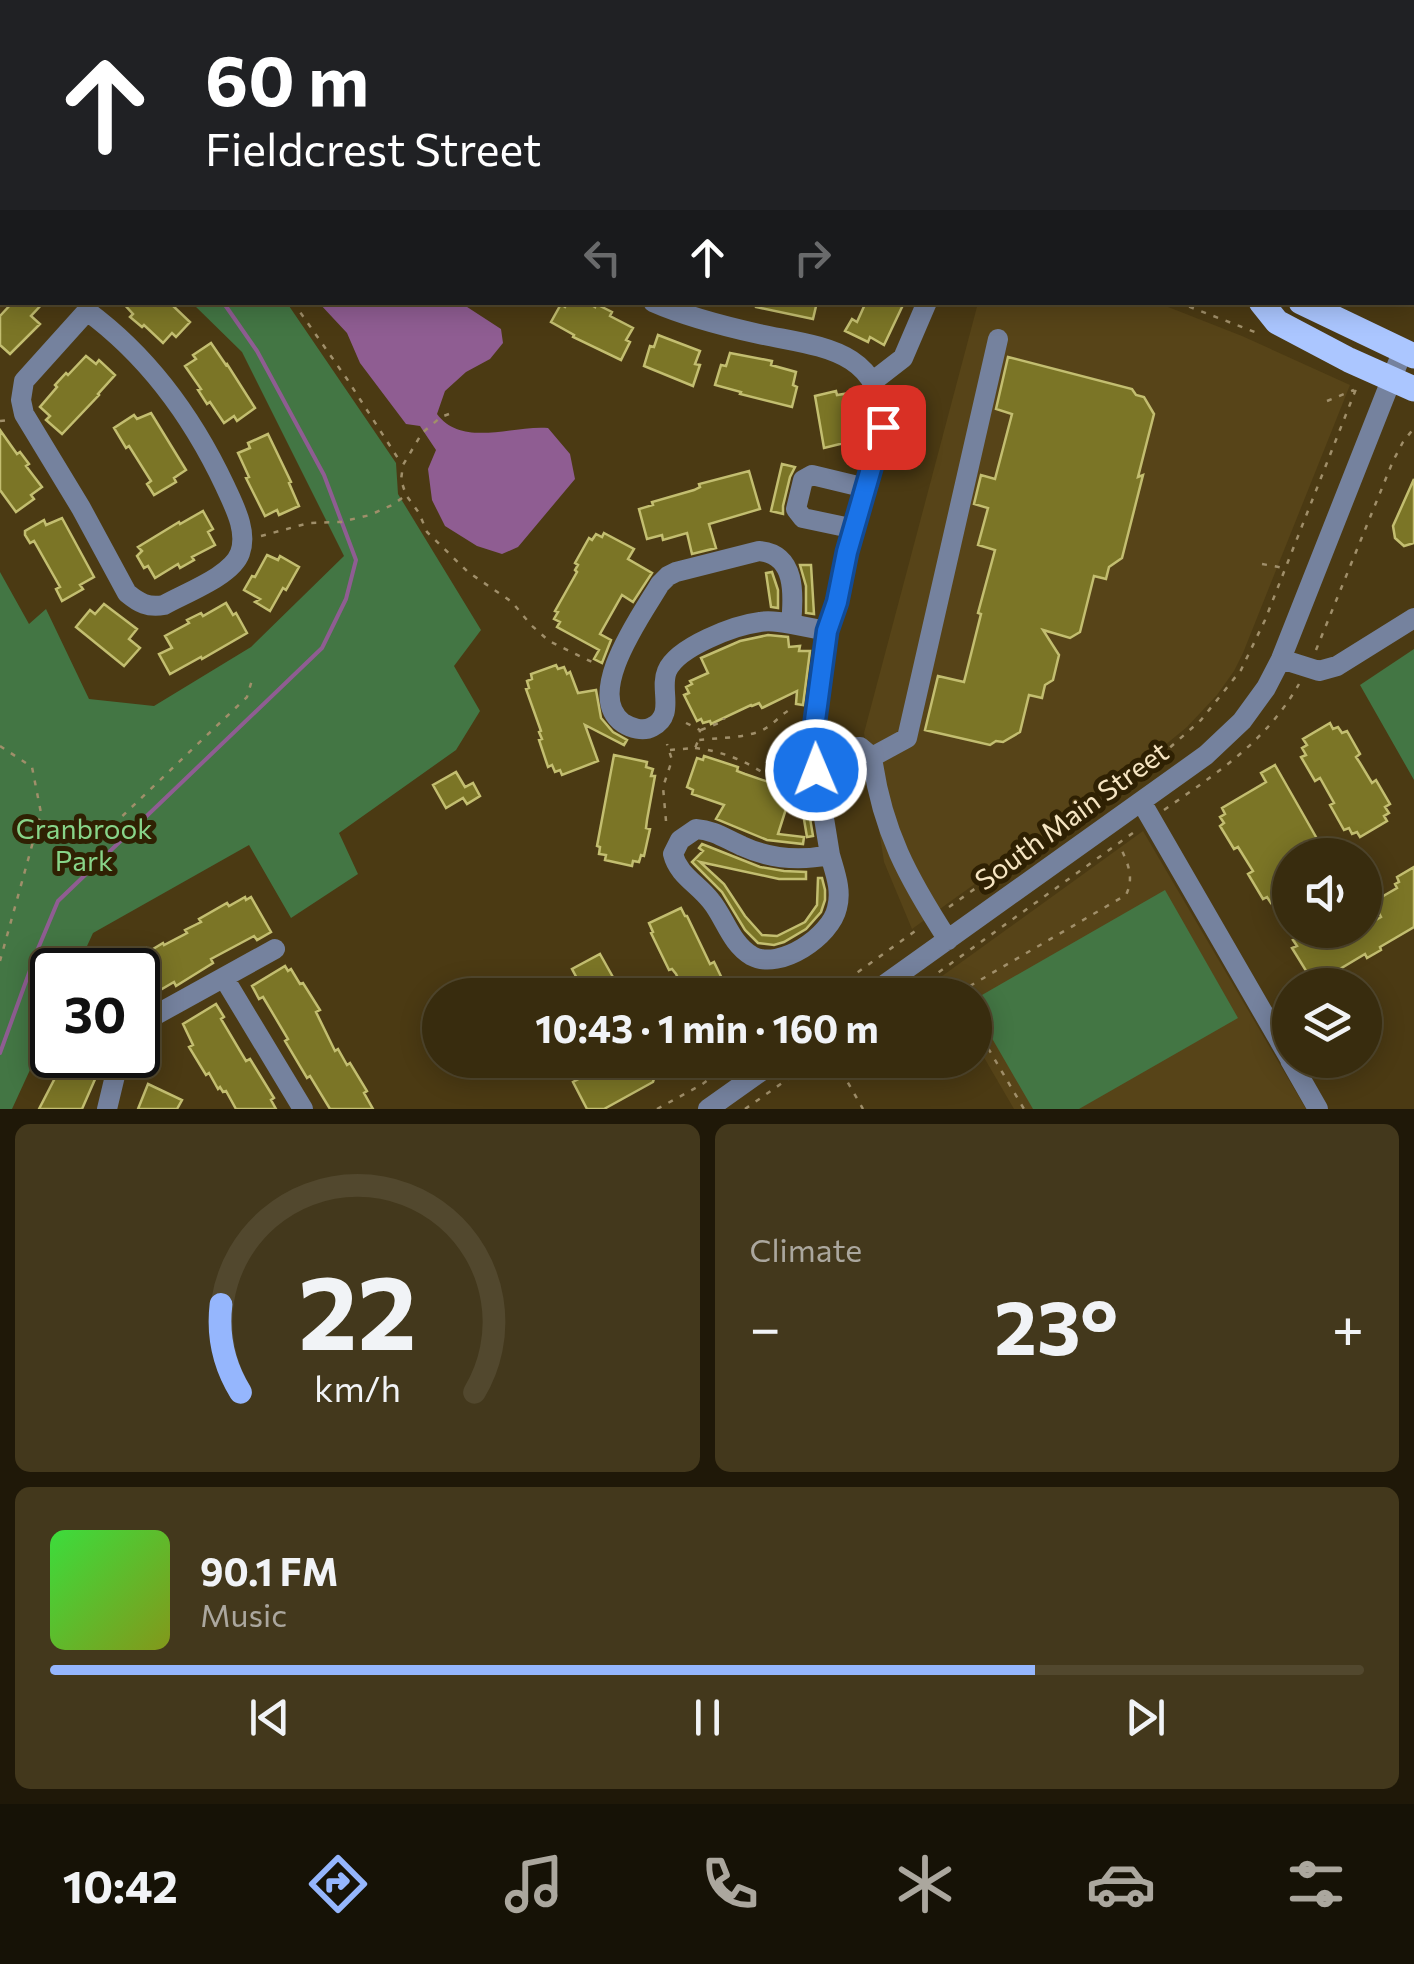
<!DOCTYPE html>
<meta charset="utf-8">
<style>
body{margin:0;font-family:Commissioner,sans-serif;background:#43381c;color:#f1f3f6;height:100vh;display:flex;flex-direction:column;font-size:38px;white-space:nowrap}
*{box-sizing:border-box;margin:0}
p{font-size:32px;color:#aba79e}
.icon{flex:none;width:55px;height:55px;fill:none;stroke:currentColor;stroke-width:2;stroke-linecap:round;stroke-linejoin:round}
.map{position:relative;height:1109px;overflow:hidden}
.drawer{display:flex;flex-direction:column;gap:15px;padding:15px;background:#1f1808;flex:1}
.drawer>*{flex:none}
.top-card{position:absolute;left:0px;top:0px;width:1415px;height:305px;box-shadow:0 5px 25px #0003,0 0 0 2px #52482e;background:#202124;color:#fff;overflow:hidden}
.fabs{position:absolute;left:1272px;top:838px;display:grid;gap:20px}
.fabs a{display:grid;place-items:center;width:110px;height:110px;border-radius:50%;background:#382c0e;box-shadow:0 5px 25px #0003,0 0 0 2px #52482e;font-size:50px}
.speed{position:absolute;left:30px;top:948px;display:flex;gap:20px;font-size:50px;font-weight:700;text-align:center}
.speed>*{display:grid;place-content:center;width:130px;height:130px;border-radius:50%;background:#382c0e;box-shadow:0 5px 25px #0003,0 0 0 2px #52482e;line-height:1}
.speed .limit{border:5px solid #111;border-radius:15px;background:#fff;color:#111}
.pin{position:absolute;display:grid;place-items:center;width:85px;height:85px;color:#fff;margin:-42px;border-radius:20px;box-shadow:0 5px 15px #0006}
.me{position:absolute;width:110px;margin:-55px;rotate:359deg;stroke-linejoin:round;filter:drop-shadow(0 0 8px #0008)}
.turn{display:flex;align-items:center;gap:35px;height:210px;padding:0 40px;font-size:45px}
.turn .icon{width:130px;height:130px;stroke-width:2.5}
.turn b{display:block;font-size:70px;line-height:85px}
.lanes{display:flex;align-items:center;height:95px;padding:0 40px;background:#0003;justify-content:center;gap:50px;direction:ltr}
.lanes .off{opacity:.35}
.big{font-size:75px;font-weight:700;line-height:1.1}
.drawer .widget{flex:1;display:flex;flex-direction:column;justify-content:center;gap:15px;min-width:0;padding:0 35px;border-radius:15px;background:#43381c}
.drawer .dial{align-items:center;gap:0}
.dial svg{height:260px;overflow:visible;fill:none;stroke:#52482e;stroke-width:7;stroke-linecap:round;text-anchor:middle}
.dial text{fill:#f1f3f6;stroke:none}
.song{display:flex;align-items:center;gap:30px}
.cover{width:120px;height:120px;border-radius:15px;background:linear-gradient(135deg,hsl(120 70% 55%),hsl(70 70% 35%))}
.played{height:10px;border-radius:5px;background:linear-gradient(90deg,#95b6fd 75%,#52482e 75%)}
.keys{display:flex;justify-content:space-around;direction:ltr}
.heat{display:flex;justify-content:space-between;align-items:center;font-size:55px;direction:ltr}
.drawer .tiles{flex:1;display:grid;gap:15px;grid-template-columns:1fr 1fr}
.widget:last-child{grid-column:span 2}
.trip{position:absolute;left:422px;top:978px;width:570px;height:100px;border-radius:50px;background:#382c0e;box-shadow:0 5px 25px #0003,0 0 0 2px #52482e;font-weight:700;line-height:100px;text-align:center}
.tabs{display:flex;height:160px;justify-content:space-around;align-items:center;background:#161206;color:#aba79e}
.tabs .icon{width:70px;height:70px}
.tabs .current{color:#95b6fd}
.tabs b{font-size:45px;color:#f1f3f6}
.map>svg:first-child{display:block}
.built{fill:#574418}
.green{fill:#437644}
.water{fill:#8f5d92}
.lines{fill:none;stroke-linecap:round;stroke-linejoin:round}
.stream{stroke:#8f5d92;stroke-width:4}
.building{fill:#7b7526;stroke:#c3be70;stroke-width:2.5}
.path{stroke:#a08f6a;stroke-width:2.5;stroke-dasharray:5 8;stroke-linecap:butt}
.minor{stroke:#75829e;stroke-width:20}
.major{stroke:#abc6ff;stroke-width:25}
.route-casing{stroke:#114b97;stroke-width:25}
.route{stroke:#1a73e8;stroke-width:18}
.labels{text-anchor:middle;dominant-baseline:central;stroke-width:10;stroke-linejoin:round;paint-order:stroke}
.street-label{font-size:28px;fill:#f6e5c2;stroke:#2f2103}
.park-label{font-size:28px;fill:#88d589;stroke:#2f2103}
</style>
<div class="map">
<svg width="1414" height="1109" viewBox="0 0 1414 1109">
<rect width="100%" height="100%" fill="#4b3a13"/>
<path class="built" d="M978 303H1158L1242 336 1350 385 1243 653 1234 671 1217 695 1187 727 1142 764 912 929 884 862 864 733Z
M1143 831 1306 1109H1014L975 1042V995H947L938 979Z"/>
<path class="green" d="M192 303H287L396 463 398 494 481 630 454 666 480 711 456 750 339 833 358 874 291 918 249 845 93 933 76 970H52V1022L12 1109H0V572L29 624 46 609 89 699 154 706 251 647 344 556 242 352Z
M1414 649V780L1360 685Z
M1165 890 1238 1018 1079 1109H1033L975 1009V999Z"/>
<path class="water" d="M319 303H461L501 329 503 343 490 359 466 372 445 391 437 414C462 448 513 425 548 428L570 454 575 479 518 547 502 554 477 546 445 526 432 500 428 469 436 450 420 426 406 424 360 363 347 333Z"/>
<g class="lines">
<path class="stream" d="M0 1053 37 951 58 901 322 648 346 599 356 560 324 475 257 351 223 302"/>
</g>
<path class="building" d="M13 302H44L31 316 40 324 10 354 0 345V316Z
M122 302H169L190 322 176 337 172 333 163 343 144 325 142 327 130 317 133 314Z
M568 302H587L595 307 596 304 612 312 610 316 633 328 626 340 630 342 621 360 573 337 574 335 551 322 561 304 565 307Z
M756 302H817L813 319 756 307Z
M866 302H893L902 307 884 345 870 337 868 342 845 331 852 319 857 322Z
M658 335 700 351 695 364 700 365 693 386 644 366 650 346 654 347Z
M211 343 226 365 227 364 255 408 237 421 234 416 224 423 210 402 207 404 198 390 201 389 185 366 196 359 193 355Z
M730 353 772 361 771 365 796 372 793 385 797 387 792 407 740 394 741 392 715 385 721 365 726 366Z
M86 356 96 364 99 360 115 375 98 394 99 395 62 434 46 420 50 416 40 407 57 387 55 385 66 373 68 375Z
M1008 357 1132 389 1136 395 1144 397 1154 414 1138 477 1143 475 1122 558 1109 567 1106 579 1094 576 1080 632 1070 638 1043 630 1059 655 1053 680 1045 685 1042 698 1029 695 1020 732 1003 742 996 741 990 745 925 730 938 676 964 682 981 614 978 613 995 550 978 545 988 508 974 504 981 475 995 479 1012 414 996 409Z
M836 391 837 395 850 393 854 409 851 410 856 436 843 438 844 443 824 448 815 396Z
M151 413 186 470 174 478 176 482 154 495 147 484 151 481 129 446 126 448 114 428 134 415 137 419Z
M0 430 17 454 20 452 29 464 26 466 42 487 31 495 34 499 16 512 0 490Z
M268 434 291 482 289 483 299 506 279 515 277 510 265 516 246 478 249 477 238 453 250 448 248 443Z
M782 464 795 467 790 477 783 506V514L771 511Z
M749 471 760 509 709 524 716 548 692 554 687 533 663 540 662 535 647 539 639 509 653 505 652 502 694 490 700 487 699 484Z
M1414 479V543L1404 546 1395 538 1393 526Z
M203 511 213 529 208 532 215 545 192 557 194 560 180 568 178 564 155 578 148 566 144 568 137 556 142 551 138 547 179 522 180 524Z
M62 518 94 577 80 585 83 589 62 601 56 589 60 587 34 541 30 543 25 535V531L44 520 46 525Z
M604 533 634 549 628 559 652 573 633 602 622 595 600 634 611 640 602 663 594 659 599 650 557 627 560 622 554 619 558 612 555 611 577 572 575 570 578 565 575 563 589 538 592 540 596 534 602 537Z
M267 555 278 560 280 556 299 567 286 590 283 588 270 611 255 602 260 599 244 590 252 576 255 577Z
M800 565H811L814 614 806 613V586Z
M772 572 778 590V608L771 607 766 573Z
M226 603 233 615 236 613 247 633 202 659 201 657 170 674 159 654 172 648 165 636 189 623 187 620 201 613 203 616Z
M104 604 137 629 129 639 140 648 124 666 76 627 90 610 95 614Z
M768 635 788 637 789 647 800 646 799 651H810L803 705 796 704 797 691 762 708 759 703 752 706 751 705 711 724 710 721 703 723 701 719 697 721 684 695 689 693 686 687 692 684 690 681 708 673 701 658 740 641Z
M556 665 558 669 564 667 567 674 570 672 578 693 596 690 601 718 613 732 627 740 624 745 585 725 598 761 562 775 560 770 555 772 552 765 548 767 539 740 542 739 539 732 541 731 526 689 529 688 527 681 532 679 531 674Z
M1330 723 1333 729 1338 727 1342 733 1347 731 1360 754 1356 757 1360 763 1372 783 1376 780 1390 804 1385 807 1389 813 1384 816 1387 821 1360 837 1357 832 1352 834 1349 828 1344 830 1330 805 1334 803 1320 778 1315 781 1301 757 1306 755 1302 748 1307 745 1303 739Z
M614 755 647 762 646 767 653 769 651 776H655L647 820 646 828 650 829 644 856 641 855 639 862 633 861 632 866 605 860 606 855 599 854 600 847 597 846Z
M704 756 738 767 737 771 745 774 792 790 778 834 804 837 803 844 767 840 716 819 724 805 692 794 693 790 687 787 697 758 703 760Z
M1275 765 1320 844 1301 855H1290V899L1279 906 1276 900 1271 903 1267 897 1263 899 1248 874 1253 871 1238 847 1234 849 1220 826 1224 823 1220 817 1225 814 1222 808 1266 782 1261 773Z
M456 772 465 787 473 783 480 796 467 804 463 798 446 808 433 785Z
M804 783 813 836 807 837 798 784Z
M702 844 760 867 784 871 806 872V879H779L700 862 724 884 745 916 762 935 777 936 805 922 817 905 818 878H822L825 890V900L821 912 806 929 784 942 774 945 758 943 745 930 722 892 692 862 703 851 699 848Z
M1414 867V927L1380 947 1381 950 1367 958 1365 954 1323 979 1320 975 1316 978 1312 971 1308 974 1292 948 1297 946 1293 940 1298 938 1296 933 1301 930H1341L1346 937 1358 930H1365V926L1381 917 1373 902 1397 888 1395 884 1399 882 1397 877Z
M245 897 246 900 251 897 271 932 257 940 254 936 211 959 213 963 176 986 174 982 138 1003V970H106L146 948 148 952 163 943 164 945 187 933 185 930 201 922 199 919 227 903 229 906Z
M681 908 685 916H687L710 964 714 962 730 995H686L676 974 672 969 669 970 651 933 653 932 649 923Z
M600 954 623 995H586L572 969Z
M285 966 288 971 291 969 300 984 303 983 320 1010 316 1012 335 1051 338 1049 347 1065 350 1063 367 1091 364 1093 373 1109H330L310 1076 307 1078 285 1041 288 1039 263 997 259 999 252 986Z
M216 1004 224 1017 221 1019 246 1061 250 1059 274 1098 271 1100 276 1109H236L226 1091 223 1092 220 1087 218 1089 209 1073 206 1075 189 1047 193 1045 183 1024Z
M60 1055H101L93 1075 96 1077 82 1109H39L56 1076 54 1075 56 1069 54 1068Z
M614 1060H660L653 1082 604 1109H587L573 1082Z
M148 1084 182 1100 177 1109H138Z"/>
<g class="lines">
<path class="path" d="M260 0 268 2
M287 0 288 2
M250 2 251 0
M0 8 2 0
M0 119 2 114
M293 302 347 379 401 463
M1177 302 1260 334
M1327 401 1354 390
M449 414 441 417 422 433 403 465 401 480 406 495 419 513 427 532 468 572 512 602 531 625 549 641 592 662
M0 421 9 420
M261 536 309 523 341 522 370 515 392 505 405 496
M1262 564 1284 568
M1316 650 1393 461 1403 442 1414 428
M686 723 700 730 699 740C716 738 752 738 766 728 776 722 782 713 793 708
M701 730 724 721V718
M0 746 32 767 41 813 0 961
M695 748C722 751 746 761 768 776V782
M670 750 695 748 698 741
M1164 810C1218 772 1265 743 1299 684
M666 821 663 787 672 760 667 744
M35 832 114 824 247 697 252 680
M949 907 1149 766 1201 720 1241 670 1265 620 1356 389
M826 995 918 929
M907 995 1137 830
M962 995 963 990 1126 895C1135 876 1127 862 1119 844
M975 1026 1024 1109
M835 1060 863 1109
M657 1109 701 1085 735 1060
M745 1109 815 1060"/>
<path class="minor" d="M738 0 740 2
M29 2 30 0
M0 73 2 68
M0 141 2 143
M653 302C687 317 723 326 759 334 819 347 882 348 883 427L827 631
M87 311C148 356 193 418 225 486 234 506 248 531 240 553 232 576 185 593 164 605 148 608 139 603 127 593L81 508 24 414 21 400 24 381Z
M872 382 903 358 927 302
M855 529 803 518 796 509 803 480 812 475 866 488
M759 551C796 554 794 594 791 624 781 622 770 620 760 622 735 625 677 647 667 671 659 690 676 715 652 727 643 732 631 728 623 723 583 694 643 613 660 584L668 576 676 572Z
M791 624 827 631 814 728 816 769 830 855C800 861 770 859 742 846 726 839 714 830 696 829L680 840 673 854C678 875 698 884 711 901 725 918 731 944 752 956 780 971 831 936 837 908 842 890 835 873 830 855
M1281 659 1319 671 1337 666 1414 618
M815 749 860 747 872 757
M872 757C882 831 908 878 948 940
M816 769 860 766 872 757 907 738 998 339
M1142 803 1290 1059
M224 978 303 1109
M870 995 1206 755 1242 721 1266 688 1281 659 1403 350
M138 1029 152 1017 275 949
M1290 1060 1318 1109
M107 1109 120 1055
M708 1109 777 1060"/>
<path class="major" d="M146 0 155 2
M1261 302 1277 322 1349 360 1414 389
M1301 302 1414 356"/>
</g>
<g class="lines">
<defs>
<path id="route" d="M816 770 814 728 827 631 837 602 847 552 883 427"/>
</defs>
<use href="#route" class="route-casing"/>
<use href="#route" class="route"/>
</g>
<g class="labels">
<g class="street-label">
<text transform="translate(1071 815) rotate(-36)">South Main Street</text>
</g>
<g class="park-label">
<text x="84" y="828">Cranbrook<tspan x="84" dy="32">Park</tspan></text>
</g>
</g>
</svg>
<div class="fabs">
<a><svg class="icon" aria-label="sound" viewBox="0 0 24 24"><path d="M4 9h4l5-4v14l-5-4H4zM17 9q2 3 0 6"/></svg></a>
<a><svg class="icon" aria-label="layers" viewBox="0 0 24 24"><path d="M12 4l9 5-9 5-9-5zM3 14l9 5 9-5"/></svg></a>
</div>
<div class="speed"><div class="limit">30</div></div>
<div class="pin" style="left:883px;top:427px;background:#d93025"><svg class="icon" aria-label="arrive" viewBox="0 0 24 24"><path d="M6 21V4h12l-3 4 3 4H6"/></svg></div>
<svg class="me" style="left:816px;top:770px" viewBox="-20 -20 40 40"><circle r="17" fill="#1a73e8" stroke="#fff" stroke-width="3"/><path d="M0-11L8 9 0 5-8 9z" fill="#fff"/></svg>
<div class="trip">10:43 · 1 min · 160 m</div>
<div class="top-card">
<div class="turn"><svg class="icon" aria-label="ahead" viewBox="0 0 24 24"><path d="M12 20V5M6 11l6-6 6 6"/></svg><div><b>60 m</b>Fieldcrest Street</div></div>
<div class="lanes"><svg class="icon off" aria-label="left" viewBox="0 0 24 24"><path d="M17 20v-9H6M10 6l-5 5 5 5"/></svg><svg class="icon" aria-label="ahead" viewBox="0 0 24 24"><path d="M12 20V5M6 11l6-6 6 6"/></svg><svg class="icon off" aria-label="right" viewBox="0 0 24 24"><path d="M7 20v-9h11M14 6l5 5-5 5"/></svg></div>
</div>
</div>
<section class="drawer">
<div class="tiles">
<div class="widget dial"><svg viewBox="0 0 100 80">
<path d="M14 69A42 42 0 1 1 86 69"/>
<path d="M14 69A42 42 0 0 1 8 42" stroke="#95b6fd"/>
<text x="50" y="56" font-size="32" font-weight="700">22</text>
<text x="50" y="72" font-size="11">km/h</text>
</svg></div>
<div class="widget"><p>Climate</p>
<div class="heat"><a>−</a><b class="big">23°</b><a>+</a></div>
</div>
<div class="widget">
<div class="song"><i class="cover"></i><div><b>90.1 FM</b><p>Music</p></div></div>
<div class="played"></div>
<div class="keys"><svg class="icon" aria-label="previous" viewBox="0 0 24 24"><path d="M18 5L8 12l10 7zM5 5v14"/></svg><svg class="icon" aria-label="pause" viewBox="0 0 24 24"><path d="M8 5v14M16 5v14"/></svg><svg class="icon" aria-label="next" viewBox="0 0 24 24"><path d="M6 5l10 7-10 7zM19 5v14"/></svg></div>
</div>
</div>
</section>
<nav class="tabs">
<b>10:42</b>
<svg class="icon current" aria-label="directions" viewBox="0 0 24 24"><path d="M12 3l9 9-9 9-9-9zM9 14v-3h6M13 9l2 2-2 2"/></svg>
<svg class="icon" aria-label="music" viewBox="0 0 24 24"><path d="M9 18V5l10-2v13"/><circle cx="6" cy="18" r="3"/><circle cx="16" cy="16" r="3"/></svg>
<svg class="icon" aria-label="phone" viewBox="0 0 24 24"><path d="M5 4h4l2 5-3 2q2 4 5 5l2-3 5 2v4C11 20 4 13 5 4z"/></svg>
<svg class="icon" aria-label="climate" viewBox="0 0 24 24"><path d="M12 3v18M4 7l16 10M4 17L20 7"/></svg>
<svg class="icon" aria-label="car" viewBox="0 0 24 24"><path d="M5 17H2v-5l4-1 3-4h7l3 4 3 1v5h-3M9 17h6M6 11h13"/><circle cx="7" cy="17" r="2"/><circle cx="17" cy="17" r="2"/></svg>
<svg class="icon" aria-label="filters" viewBox="0 0 24 24"><path d="M4 7h16M4 17h16"/><circle cx="9" cy="7" r="2"/><circle cx="15" cy="17" r="2"/></svg>
</nav>
